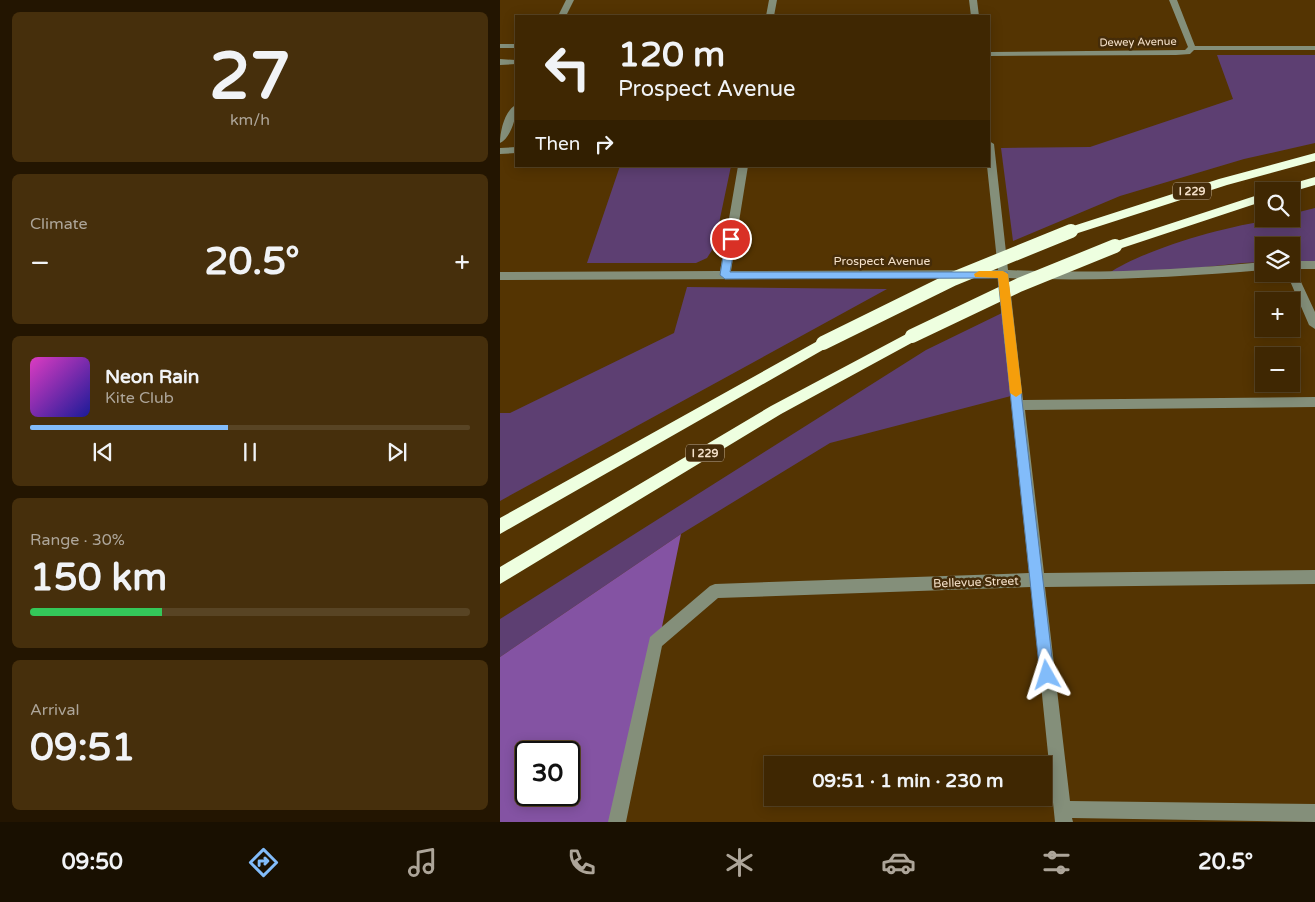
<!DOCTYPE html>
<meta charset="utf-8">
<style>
body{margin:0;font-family:"Varela Round",sans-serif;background:#462f0c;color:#f1f3f6;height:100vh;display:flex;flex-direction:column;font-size:19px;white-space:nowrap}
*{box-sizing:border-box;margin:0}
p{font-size:16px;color:#ada599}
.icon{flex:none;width:28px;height:28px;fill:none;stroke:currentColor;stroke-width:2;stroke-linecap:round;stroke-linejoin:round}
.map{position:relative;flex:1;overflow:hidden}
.details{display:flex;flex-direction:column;gap:12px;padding:12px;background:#231501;width:500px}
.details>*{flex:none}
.banner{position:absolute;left:15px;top:15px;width:475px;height:152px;border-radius:0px;box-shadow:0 2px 12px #0003,0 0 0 1px #584424;background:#3f2702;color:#f1f3f6;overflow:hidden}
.tools{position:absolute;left:755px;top:182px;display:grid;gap:10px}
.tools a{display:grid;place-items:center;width:45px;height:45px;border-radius:0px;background:#3f2702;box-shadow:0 2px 12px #0003,0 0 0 1px #584424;font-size:25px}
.speed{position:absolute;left:15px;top:741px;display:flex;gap:10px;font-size:25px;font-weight:700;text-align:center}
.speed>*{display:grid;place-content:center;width:65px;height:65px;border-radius:50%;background:#3f2702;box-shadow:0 2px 12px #0003,0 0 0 1px #584424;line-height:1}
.speed .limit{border:2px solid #111;border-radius:8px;background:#fff;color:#111}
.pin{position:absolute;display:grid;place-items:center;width:42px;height:42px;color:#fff;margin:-21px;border:2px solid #fff;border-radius:50%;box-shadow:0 1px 5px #0007}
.me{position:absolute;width:55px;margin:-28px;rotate:354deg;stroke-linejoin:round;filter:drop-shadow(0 0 4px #0008)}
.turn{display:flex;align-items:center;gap:18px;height:105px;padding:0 20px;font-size:22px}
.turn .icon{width:65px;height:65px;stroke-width:2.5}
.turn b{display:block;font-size:35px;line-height:42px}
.then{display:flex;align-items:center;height:48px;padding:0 20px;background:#0003;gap:10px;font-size:19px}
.big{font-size:38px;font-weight:700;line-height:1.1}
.details .card{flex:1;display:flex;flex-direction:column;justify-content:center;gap:8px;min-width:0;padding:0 18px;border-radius:8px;background:#462f0c}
.details .dial{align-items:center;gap:0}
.dial b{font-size:65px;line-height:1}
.song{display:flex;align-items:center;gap:15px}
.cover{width:60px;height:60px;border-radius:8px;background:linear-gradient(135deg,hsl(310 70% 55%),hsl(240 70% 35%))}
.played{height:5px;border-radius:2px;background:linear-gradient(90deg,#82bcfa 45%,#584424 45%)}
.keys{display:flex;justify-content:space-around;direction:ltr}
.heat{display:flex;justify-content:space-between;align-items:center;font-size:28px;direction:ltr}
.charge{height:8px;border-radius:4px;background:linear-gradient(90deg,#34c759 30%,#584424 0)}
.trip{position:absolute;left:264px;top:756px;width:288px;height:50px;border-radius:0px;background:#3f2702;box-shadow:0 2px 12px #0003,0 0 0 1px #584424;font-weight:700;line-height:50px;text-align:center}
.dock{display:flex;height:80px;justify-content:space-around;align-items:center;background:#191001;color:#ada599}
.dock .icon{width:35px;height:35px}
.dock .current{color:#82bcfa}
.dock b{font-size:22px;color:#f1f3f6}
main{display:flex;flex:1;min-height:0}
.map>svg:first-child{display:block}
.green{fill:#5d3f72}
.forest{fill:#8453a3;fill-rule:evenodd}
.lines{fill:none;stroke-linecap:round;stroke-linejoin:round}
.minor{fill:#848f7a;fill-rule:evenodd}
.highway{fill:#eeffe0;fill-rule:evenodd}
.highway-bridge{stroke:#eeffe0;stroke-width:14}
.route{fill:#82bcfa;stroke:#547aa2}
.slow{fill:#f59e0b}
.labels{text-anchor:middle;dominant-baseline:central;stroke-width:5;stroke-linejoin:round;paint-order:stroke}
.far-street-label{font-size:11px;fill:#f5e1ca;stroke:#452c09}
.shield{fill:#452c09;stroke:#c0ab90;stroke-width:1}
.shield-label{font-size:11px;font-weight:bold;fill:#f5e1ca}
.street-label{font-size:12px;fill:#f5e1ca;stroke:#452c09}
</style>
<main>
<section class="details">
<div class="card dial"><b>27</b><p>km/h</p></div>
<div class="card"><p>Climate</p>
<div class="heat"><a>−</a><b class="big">20.5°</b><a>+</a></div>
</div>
<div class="card">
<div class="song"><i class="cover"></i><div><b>Neon Rain</b><p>Kite Club</p></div></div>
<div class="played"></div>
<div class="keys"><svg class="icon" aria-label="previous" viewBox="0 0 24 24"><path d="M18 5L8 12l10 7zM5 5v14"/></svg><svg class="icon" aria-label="pause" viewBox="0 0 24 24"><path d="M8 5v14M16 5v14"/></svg><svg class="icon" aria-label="next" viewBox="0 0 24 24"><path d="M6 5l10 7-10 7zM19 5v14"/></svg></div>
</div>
<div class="card"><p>Range · 30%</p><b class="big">150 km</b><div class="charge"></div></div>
<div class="card"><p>Arrival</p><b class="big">09:51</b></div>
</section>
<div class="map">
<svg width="815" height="822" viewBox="0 0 815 822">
<rect width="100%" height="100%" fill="#543402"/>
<path class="green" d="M717 55H815V143L744 159 620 196 513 241 501 148 590 147 733 99Z
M120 166H231L214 247 207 258 196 263H87Z
M815 208V262H791V246H764V262L743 263 669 271 609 273C646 248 746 219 791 219V214Z
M187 287 387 289 0 501V413H10L174 333Z
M502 313 511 396 330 443 181 534 0 657V619L426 350Z"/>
<path class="forest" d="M181 534 122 822H0V657ZM26 752H69V795H26Z"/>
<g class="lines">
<path class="minor" d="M66 0H74L66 16H58Z
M269 0H277L274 16H266Z
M469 0H477L479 16H471Z
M669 0H677L695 46H815V50H694L690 54 676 55 489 56V52L685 50 688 47Z
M0 44H16V48H0Z
M0 59 16 60V64L0 65Z
M16 105C17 116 11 138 0 143 0 131 5 110 16 105Z
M489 141 494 144 508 270C594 274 678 270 764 262V270C679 277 595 282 509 278L523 400 815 397V407L525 410 544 573 815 570V584L545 587 570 801 815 804V822L572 818 573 822H555L531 587 218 598 162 646 126 822H108L150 637 210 586 215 584 529 573 498 278 0 280V272L220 271 238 166H248L231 271 498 270 487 166H489Z
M16 147V153L0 154V148Z
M791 261H815V269H795L815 312V329L809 325 787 274H791Z"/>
<path class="highway" d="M815 153V161L727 185 575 234 571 235 565 231 567 228 719 179Z
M815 177V185L791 192 775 191 777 188Z
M764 193V201L619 249H611L609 246 611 243Z
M412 331 417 332 419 336 417 340 281 414 0 584V567L271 406Z
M323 338 328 339 330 343 328 347 0 534V518Z"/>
<path class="highway-bridge" d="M412 336 519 285 615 246
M323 343 453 279 571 231"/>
</g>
<path class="route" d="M231 236 236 239 230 272H507L554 675 552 680 547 682 542 680 540 675 498 278 225 279 220 275 226 239Z"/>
<path class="slow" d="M479 271H503L508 274 522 393 516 397 510 393 498 278 475 277 474 274Z"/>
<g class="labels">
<g class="far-street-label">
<text transform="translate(638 42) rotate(-1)">Dewey Avenue</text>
</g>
<g class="shield">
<rect x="673" y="182.5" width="38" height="17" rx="4"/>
<rect x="186" y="444.5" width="38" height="17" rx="4"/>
</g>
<g class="shield-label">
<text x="692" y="191">I 229</text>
<text x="205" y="453">I 229</text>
</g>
<g class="street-label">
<text x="382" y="261">Prospect Avenue</text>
<text transform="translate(476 582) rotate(-2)">Bellevue Street</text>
</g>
</g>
</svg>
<div class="tools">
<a><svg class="icon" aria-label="search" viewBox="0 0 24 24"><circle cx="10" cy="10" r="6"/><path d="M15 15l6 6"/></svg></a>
<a><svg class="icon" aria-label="layers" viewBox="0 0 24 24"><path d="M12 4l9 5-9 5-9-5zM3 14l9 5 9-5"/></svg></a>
<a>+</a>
<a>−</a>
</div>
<div class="speed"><div class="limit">30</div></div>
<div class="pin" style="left:231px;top:239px;background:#d93025"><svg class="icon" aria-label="arrive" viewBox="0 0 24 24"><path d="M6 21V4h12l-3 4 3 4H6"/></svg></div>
<svg class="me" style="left:547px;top:675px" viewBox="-20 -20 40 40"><path d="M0-17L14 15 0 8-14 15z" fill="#82bcfa" stroke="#fff" stroke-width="4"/></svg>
<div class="trip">09:51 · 1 min · 230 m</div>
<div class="banner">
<div class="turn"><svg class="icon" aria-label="left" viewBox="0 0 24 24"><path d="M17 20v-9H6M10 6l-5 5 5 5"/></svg><div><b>120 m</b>Prospect Avenue</div></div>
<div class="then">Then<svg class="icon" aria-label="right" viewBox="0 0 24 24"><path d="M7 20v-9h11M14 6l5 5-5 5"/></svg></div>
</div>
</div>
</main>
<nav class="dock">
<b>09:50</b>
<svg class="icon current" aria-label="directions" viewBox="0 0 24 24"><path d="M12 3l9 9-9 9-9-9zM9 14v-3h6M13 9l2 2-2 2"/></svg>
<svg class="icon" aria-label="music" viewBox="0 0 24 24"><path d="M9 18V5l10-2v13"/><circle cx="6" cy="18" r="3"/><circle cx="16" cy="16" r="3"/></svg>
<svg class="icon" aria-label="phone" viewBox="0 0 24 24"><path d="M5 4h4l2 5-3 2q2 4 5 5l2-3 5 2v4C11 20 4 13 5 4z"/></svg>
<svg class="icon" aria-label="climate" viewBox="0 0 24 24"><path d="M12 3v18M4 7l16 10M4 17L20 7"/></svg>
<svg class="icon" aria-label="car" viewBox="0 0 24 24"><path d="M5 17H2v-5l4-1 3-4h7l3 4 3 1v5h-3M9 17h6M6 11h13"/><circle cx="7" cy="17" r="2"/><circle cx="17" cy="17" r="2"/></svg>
<svg class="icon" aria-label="filters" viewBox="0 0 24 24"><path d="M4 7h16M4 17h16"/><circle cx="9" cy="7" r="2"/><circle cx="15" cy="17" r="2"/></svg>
<b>20.5°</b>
</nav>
